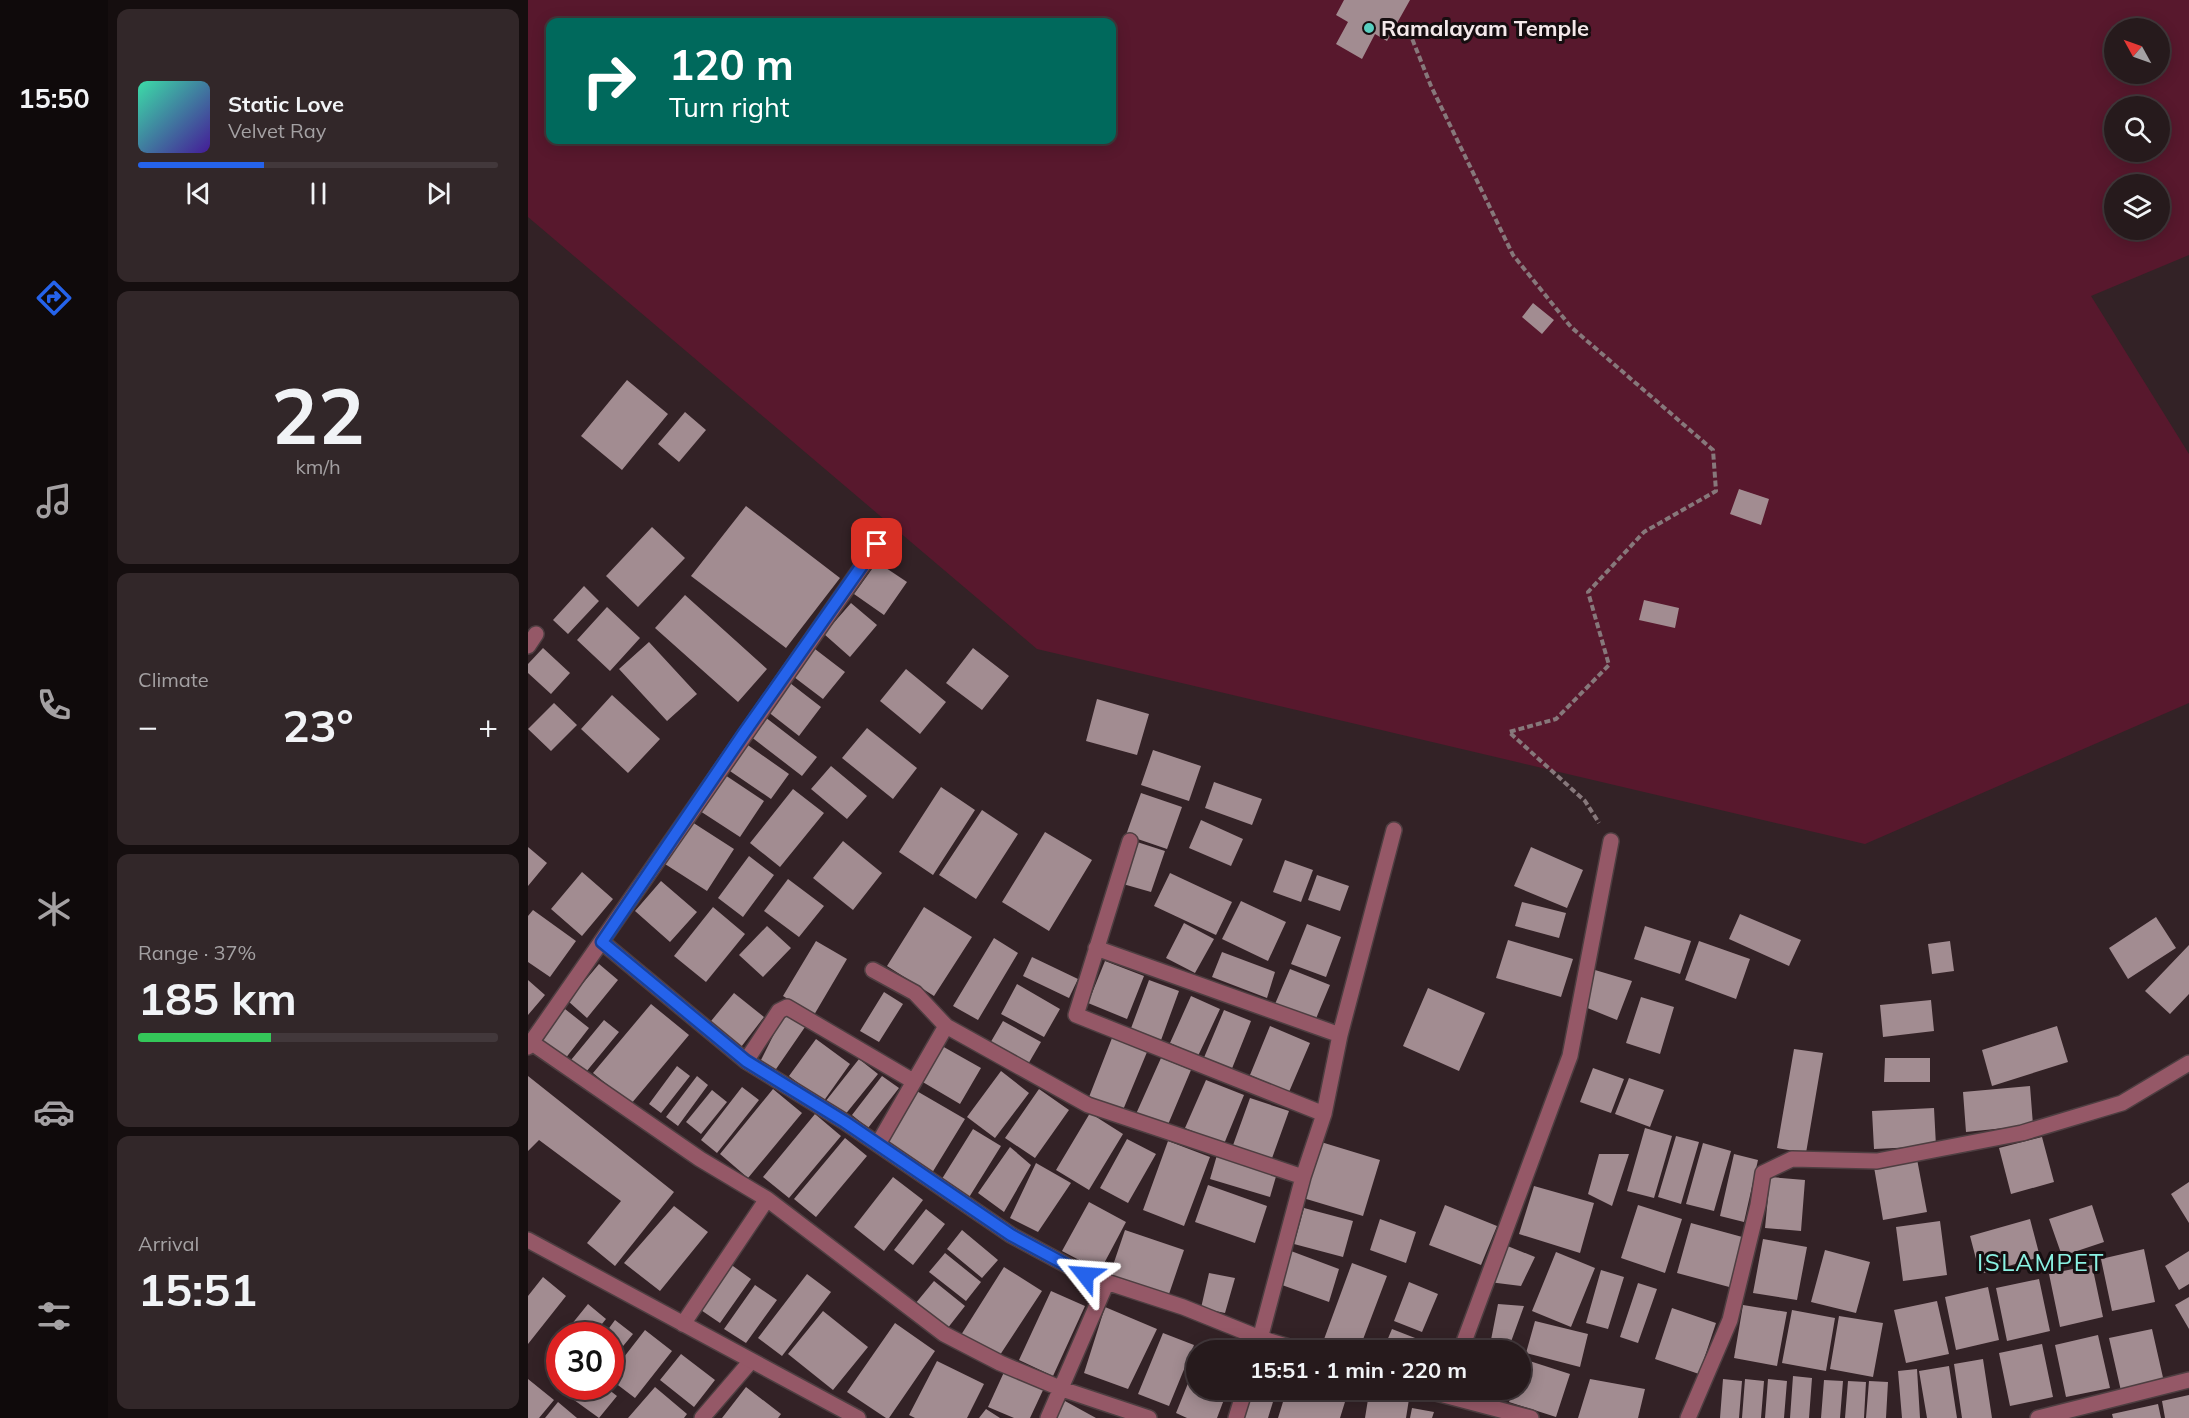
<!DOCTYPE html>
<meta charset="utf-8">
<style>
body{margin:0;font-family:Mulish,sans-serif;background:#322729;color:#f1f3f6;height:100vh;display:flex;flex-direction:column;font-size:22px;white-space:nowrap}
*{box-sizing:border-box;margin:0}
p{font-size:20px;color:#a4a1a3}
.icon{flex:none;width:33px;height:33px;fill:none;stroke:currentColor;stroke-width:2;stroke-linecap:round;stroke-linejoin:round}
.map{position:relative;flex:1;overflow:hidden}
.side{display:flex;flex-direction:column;gap:9px;padding:9px;background:#150e0f;width:420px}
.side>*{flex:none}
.guide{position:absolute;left:18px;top:18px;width:570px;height:126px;border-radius:12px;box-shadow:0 3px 15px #0003,0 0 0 2px #42383b;background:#00695c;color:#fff;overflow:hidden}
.needle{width:39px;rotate:310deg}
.fabs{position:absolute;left:1576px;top:18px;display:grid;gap:12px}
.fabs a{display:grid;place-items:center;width:66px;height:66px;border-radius:50%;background:#261a1c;box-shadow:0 3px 15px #0003,0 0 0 2px #42383b;font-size:30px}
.speed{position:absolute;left:18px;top:1322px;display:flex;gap:12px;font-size:30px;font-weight:700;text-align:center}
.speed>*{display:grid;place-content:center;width:78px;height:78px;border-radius:50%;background:#261a1c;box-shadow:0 3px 15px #0003,0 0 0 2px #42383b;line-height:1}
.speed .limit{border:9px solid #d22;background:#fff;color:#111}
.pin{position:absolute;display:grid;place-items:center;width:51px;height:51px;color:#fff;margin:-26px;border-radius:12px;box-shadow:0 3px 9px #0006}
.me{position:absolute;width:66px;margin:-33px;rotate:298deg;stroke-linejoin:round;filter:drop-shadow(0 0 4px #0008)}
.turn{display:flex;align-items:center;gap:21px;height:126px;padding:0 24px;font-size:27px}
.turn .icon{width:78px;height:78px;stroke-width:2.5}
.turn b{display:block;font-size:42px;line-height:51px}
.big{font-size:45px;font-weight:700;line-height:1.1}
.side .tile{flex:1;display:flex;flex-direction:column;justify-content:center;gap:9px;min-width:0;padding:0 21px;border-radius:12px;background:#322729}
.side .dial{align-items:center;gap:0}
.dial b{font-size:78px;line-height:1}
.song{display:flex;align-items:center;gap:18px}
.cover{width:72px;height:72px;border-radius:9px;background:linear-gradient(135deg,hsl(160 70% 55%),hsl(260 70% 35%))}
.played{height:6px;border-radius:3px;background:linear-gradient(90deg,#2563eb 35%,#42383b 35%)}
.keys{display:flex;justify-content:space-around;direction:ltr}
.heat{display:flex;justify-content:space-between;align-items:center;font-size:33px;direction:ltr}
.charge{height:9px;border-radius:4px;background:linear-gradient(90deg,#34c759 37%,#42383b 0)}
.trip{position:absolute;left:658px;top:1340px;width:345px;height:60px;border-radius:30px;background:#261a1c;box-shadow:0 3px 15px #0003,0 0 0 2px #42383b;font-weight:700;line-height:60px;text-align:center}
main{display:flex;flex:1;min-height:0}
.dock{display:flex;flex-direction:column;width:108px;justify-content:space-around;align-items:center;background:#0f0a0b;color:#a4a1a3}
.dock .icon{width:42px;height:42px}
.dock .selected{color:#2563eb}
.dock b{font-size:27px;color:#f1f3f6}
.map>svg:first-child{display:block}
.green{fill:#58182d;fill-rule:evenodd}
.building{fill:#a28c91}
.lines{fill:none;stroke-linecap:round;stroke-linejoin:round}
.minor-casing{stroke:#4e3e41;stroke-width:18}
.tertiary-casing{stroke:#4e3e41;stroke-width:18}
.path{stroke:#87787b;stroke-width:4;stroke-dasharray:6 3;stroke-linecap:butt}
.minor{stroke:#955867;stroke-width:15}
.tertiary{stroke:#955867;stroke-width:15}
.route-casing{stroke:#184099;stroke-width:15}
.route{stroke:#2563eb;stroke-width:10}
.poi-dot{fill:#59cebf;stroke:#160e10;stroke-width:2}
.labels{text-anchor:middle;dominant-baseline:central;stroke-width:6;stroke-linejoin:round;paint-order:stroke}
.poi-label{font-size:22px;font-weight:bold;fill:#f4e8ea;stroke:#160e10;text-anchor:start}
.neighbourhood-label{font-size:24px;letter-spacing:1.5px;fill:#8af2e3;stroke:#160e10}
</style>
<main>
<nav class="dock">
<b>15:50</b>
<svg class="icon selected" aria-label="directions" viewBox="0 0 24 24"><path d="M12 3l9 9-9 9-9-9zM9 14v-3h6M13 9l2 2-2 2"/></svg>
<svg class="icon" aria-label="music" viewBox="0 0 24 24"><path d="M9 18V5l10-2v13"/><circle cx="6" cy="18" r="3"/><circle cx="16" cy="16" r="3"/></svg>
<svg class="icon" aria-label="phone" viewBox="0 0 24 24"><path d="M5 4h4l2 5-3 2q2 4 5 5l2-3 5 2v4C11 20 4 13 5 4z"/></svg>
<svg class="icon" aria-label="climate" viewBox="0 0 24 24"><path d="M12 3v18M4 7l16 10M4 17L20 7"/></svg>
<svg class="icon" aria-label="car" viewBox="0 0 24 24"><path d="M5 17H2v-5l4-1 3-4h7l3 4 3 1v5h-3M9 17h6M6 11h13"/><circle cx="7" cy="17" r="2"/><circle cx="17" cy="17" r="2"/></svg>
<svg class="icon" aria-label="filters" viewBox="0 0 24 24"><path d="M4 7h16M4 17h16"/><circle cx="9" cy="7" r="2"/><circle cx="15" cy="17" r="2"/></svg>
</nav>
<section class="side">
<div class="tile">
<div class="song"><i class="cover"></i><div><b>Static Love</b><p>Velvet Ray</p></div></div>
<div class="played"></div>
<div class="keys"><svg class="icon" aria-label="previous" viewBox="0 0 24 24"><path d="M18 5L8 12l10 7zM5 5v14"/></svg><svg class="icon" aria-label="pause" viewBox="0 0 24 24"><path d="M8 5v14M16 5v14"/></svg><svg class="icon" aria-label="next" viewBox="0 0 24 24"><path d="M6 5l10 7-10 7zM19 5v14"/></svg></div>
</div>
<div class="tile dial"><b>22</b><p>km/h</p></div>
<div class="tile"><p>Climate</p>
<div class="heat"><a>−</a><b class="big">23°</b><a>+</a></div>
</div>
<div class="tile"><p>Range · 37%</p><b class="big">185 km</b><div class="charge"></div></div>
<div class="tile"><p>Arrival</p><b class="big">15:51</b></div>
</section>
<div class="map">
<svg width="1661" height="1418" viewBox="0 0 1661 1418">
<rect width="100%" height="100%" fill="#332226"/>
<path class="green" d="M0 0H1661V255L1563 296 1661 454V703L1337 844 509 649 0 217ZM22 22H584V140H22ZM1587 28H1632V74H1587ZM1587 106H1632V152H1587ZM1587 184H1632V230H1587Z"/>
<path class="building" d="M816 0H882L859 41 847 34 834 59 808 44 820 22 808 15Z
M1005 303 1026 320 1014 334 994 317Z
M99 380 140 414 94 470 53 436Z
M157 412 178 430 151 462 130 444Z
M1211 489 1241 499 1233 525 1202 514Z
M218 506 312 578 258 648 163 576Z
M124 527 157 558 110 607 78 576Z
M349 562 379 582 356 615 326 594Z
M56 586 71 601 40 634 25 620Z
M157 595 239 669 210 702 127 628Z
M1116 600 1151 608 1147 628 1111 620Z
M323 603 349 625 322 657 296 634Z
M79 607 112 638 82 671 49 640Z
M121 642 169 694 139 721 91 669Z
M15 648 42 673 23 694 0 673V664Z
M445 648 481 676 454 710 418 683Z
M287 649 317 672 295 699 266 677Z
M378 669 418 702 392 734 352 701Z
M262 683 293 707 271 736 239 711Z
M84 695 132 739 100 773 53 729Z
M569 699 621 714 609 755 558 741Z
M26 703 49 725 23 751 0 729Z
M237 717 289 757 274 776 222 736Z
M339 728 389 768 365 799 314 758Z
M217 743 261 774 243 799 199 769Z
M625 750 673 766 661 801 613 785Z
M303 766 339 796 319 819 283 789Z
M197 775 236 801 212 837 172 811Z
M686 782 734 799 724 825 677 808Z
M413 787 447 810 405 875 371 852Z
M265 789 296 813 252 867 222 843Z
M613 793 654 807 639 849 598 835Z
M454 810 490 834 448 899 411 875Z
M673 820 715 839 703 866 661 848Z
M164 822 206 849 179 891 137 864Z
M517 832 564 860 521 931 474 902Z
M315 841 354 873 325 910 285 878Z
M609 842 637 851 623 892 595 884Z
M0 847 19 863 0 886Z
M1003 847 1055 870 1039 908 986 886Z
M221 856 246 875 215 917 190 898Z
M757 860 785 870 773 902 745 892Z
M54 872 85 899 54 936 23 909Z
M642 873 704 902 688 935 626 906Z
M789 875 821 886 812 911 780 900Z
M260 879 296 906 271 937 236 911Z
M133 881 169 912 142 942 107 911Z
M713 901 758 922 740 961 694 939Z
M994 902 1038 913 1031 938 987 926Z
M185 907 217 934 178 982 146 956Z
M396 907 444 937 406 996 359 966Z
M5 910 48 941 22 977 0 962V916Z
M1212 914 1273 940 1261 966 1201 939Z
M1628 917 1648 948 1600 979 1581 948Z
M656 923 686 939 667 973 638 958Z
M779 924 813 937 798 977 763 964Z
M239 926 263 948 235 977 211 955Z
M1117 926 1163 941 1152 974 1106 959Z
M466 938 490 953 450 1020 425 1006Z
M980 940 1045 959 1033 997 968 978Z
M288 941 319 959 286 1015 255 996Z
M1171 941 1222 959 1208 999 1157 980Z
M1422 941 1426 971 1404 974 1400 944Z
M1661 945V994L1642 1014 1617 991Z
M694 952 747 972 739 998 684 977Z
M504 957 550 979 541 998 495 976Z
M577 961 616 976 599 1019 560 1003Z
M71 964 90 980 59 1018 40 1001Z
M762 969 802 985 787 1021 747 1004Z
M1067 970 1104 981 1089 1020 1057 1007Z
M0 980 17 995 0 1015Z
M621 980 651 991 632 1043 602 1031Z
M489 984 532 1009 516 1037 473 1014Z
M900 988 957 1013 931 1071 875 1046Z
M356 992 375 1004 351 1042 332 1031Z
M206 993 236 1017 210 1051 179 1026Z
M663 996 692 1009 670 1056 642 1043Z
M1113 997 1146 1007 1132 1054 1098 1043Z
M1403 1000 1406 1031 1355 1037 1352 1005Z
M123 1004 161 1035 103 1104 65 1073Z
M37 1009 61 1028 37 1059 12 1040Z
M696 1010 723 1021 703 1071 675 1060Z
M256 1014 277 1027 246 1072 232 1062Z
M76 1020 91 1032 58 1072 43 1060Z
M475 1021 513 1042 499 1066 461 1045Z
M742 1026 782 1043 761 1092 722 1075Z
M1529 1026 1540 1062 1464 1086 1454 1050Z
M584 1038 619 1052 595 1110 561 1097Z
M288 1039 322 1064 295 1102 261 1076Z
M414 1046 453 1068 432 1104 393 1081Z
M1266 1049 1295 1053 1278 1153 1249 1148Z
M633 1058 663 1070 639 1127 608 1114Z
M1357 1058H1402V1082H1356Z
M331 1059 350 1074 316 1116 297 1102Z
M149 1066 162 1076 133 1113 121 1104Z
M1065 1068 1096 1079 1083 1113 1052 1102Z
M473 1071 501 1093 467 1138 439 1117Z
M0 1076 146 1192 87 1266 59 1243 93 1201 11 1140 0 1151Z
M169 1076 180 1085 150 1126 138 1117Z
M354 1076 371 1088 340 1128 324 1115Z
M1101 1078 1136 1090 1122 1127 1087 1114Z
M678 1080 716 1095 696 1144 657 1128Z
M1502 1086 1505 1125 1438 1132 1435 1092Z
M214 1087 231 1100 189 1153 173 1140Z
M245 1089 274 1113 220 1178 192 1154Z
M511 1089 541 1110 507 1158 477 1138Z
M184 1090 199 1102 173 1134 158 1122Z
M387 1090 437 1119 404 1173 355 1144Z
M722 1098 761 1111 743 1161 704 1148Z
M1406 1108 1408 1146 1346 1149 1344 1111Z
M562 1113 595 1134 561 1190 528 1170Z
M287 1114 313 1136 261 1198 235 1177Z
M1117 1128 1144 1136 1126 1198 1099 1191Z
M445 1129 473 1146 440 1199 412 1182Z
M1148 1136 1171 1142 1153 1204 1130 1197Z
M1514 1137 1526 1182 1483 1194 1471 1148Z
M317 1138 339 1156 288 1217 266 1199Z
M599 1139 628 1154 600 1203 572 1188Z
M640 1141 682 1157 656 1226 615 1210Z
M793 1142 852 1160 835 1216 775 1198Z
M1175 1143 1203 1151 1186 1211 1158 1204Z
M482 1147 503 1165 476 1212 450 1193Z
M1071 1154H1101L1084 1206 1060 1194Z
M1206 1154 1230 1160 1216 1222 1192 1216Z
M689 1155 749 1173 742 1197 682 1179Z
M1389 1159 1399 1212 1355 1220 1346 1167Z
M508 1163 543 1183 510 1232 482 1218Z
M365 1177 395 1200 356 1251 326 1227Z
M1242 1177 1277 1180 1273 1231 1237 1228Z
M1661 1182V1223L1643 1194Z
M680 1185 739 1206 727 1243 667 1222Z
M1006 1186 1066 1203 1052 1253 991 1234Z
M561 1202 598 1222 572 1271 534 1251Z
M917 1205 969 1226 953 1265 901 1245Z
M1110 1205 1154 1219 1137 1273 1093 1258Z
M1564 1205 1576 1242 1534 1256 1521 1219Z
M146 1206 180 1232 132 1291 96 1263Z
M776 1208 825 1221 815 1257 766 1244Z
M398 1209 417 1224 385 1265 366 1250Z
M852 1219 888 1232 878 1263 842 1250Z
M1502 1219 1512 1257 1452 1274 1442 1236Z
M1412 1221 1419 1275 1375 1281 1368 1227Z
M1163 1223 1218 1238 1205 1288 1149 1273Z
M434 1230 470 1260 454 1278 419 1249Z
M597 1230 656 1250 640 1297 581 1277Z
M1235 1239 1279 1247 1269 1300 1225 1293Z
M977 1245 1007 1257 993 1286 961 1282Z
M1616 1249 1627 1302 1584 1311 1573 1259Z
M1297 1250 1342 1262 1328 1313 1283 1302Z
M763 1251 811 1269 801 1302 754 1285Z
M1661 1251V1284L1651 1290 1637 1266Z
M1028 1252 1067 1268 1043 1327 1004 1311Z
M417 1253 453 1282 438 1301 401 1272Z
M198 1261 223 1279 192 1323 167 1306Z
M824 1263 859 1276 831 1350H816L795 1342Z
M1564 1265 1575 1317 1532 1327 1521 1274Z
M476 1267 514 1291 470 1358 433 1335Z
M1073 1270 1096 1277 1080 1329 1058 1323Z
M681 1273 707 1278 697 1313 673 1308Z
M279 1274 303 1292 254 1356 230 1338Z
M15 1277 38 1296 0 1344V1296Z
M1511 1279 1522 1331 1479 1341 1468 1288Z
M406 1281 437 1306 419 1329 387 1304Z
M881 1282 910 1294 894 1332 866 1321Z
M1110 1283 1129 1289 1110 1343 1092 1337Z
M227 1285 249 1300 218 1343 196 1329Z
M1460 1287 1471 1340 1428 1350 1417 1297Z
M523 1291 557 1306 525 1376 491 1360Z
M1661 1297V1329L1647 1305Z
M1409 1301 1421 1354 1378 1363 1366 1310Z
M60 1304 78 1319 65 1335H35Z
M970 1304 996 1306 980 1350H969L962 1345Z
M1215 1305 1259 1312 1249 1366 1206 1358Z
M577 1307 629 1329 600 1389 556 1373Z
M1144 1308 1188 1323 1171 1374 1127 1359Z
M1264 1310 1307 1318 1298 1371 1254 1363Z
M295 1311 340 1347 305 1390 260 1354Z
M1311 1316 1355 1323 1345 1377 1302 1369Z
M87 1320 105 1334 82 1362V1335H76Z
M1007 1321 1060 1334 1052 1367 998 1353Z
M367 1323 407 1351 361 1418H358L319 1392Z
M864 1329 905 1345 904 1350H855Z
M1624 1329 1636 1382 1593 1391 1581 1338Z
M117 1330 144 1351 107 1398 82 1379V1375Z
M635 1333 666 1345 641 1406 610 1394Z
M1570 1335 1582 1388 1538 1397 1527 1345Z
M1514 1344 1525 1397 1482 1406 1471 1353Z
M153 1354 187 1380 166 1407 132 1380Z
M995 1359 1042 1374 1028 1417 981 1402 985 1389H993Z
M1455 1359 1464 1418H1434L1426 1364Z
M409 1361 456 1384 439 1418H387L381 1415Z
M1421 1366 1429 1418H1399L1391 1371Z
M1389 1369 1392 1418H1374L1370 1371Z
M477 1370 516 1388 502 1418H486L460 1407Z
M665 1371 669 1372V1389H700L689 1418H659L648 1413Z
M1265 1376 1284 1378 1281 1418H1262Z
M0 1379 26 1400 11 1418H0Z
M1062 1379 1117 1389 1110 1418H1050Z
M1195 1379 1214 1381 1211 1418H1192Z
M1217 1379 1236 1381 1233 1418H1214Z
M1240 1379 1259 1381 1256 1418H1237Z
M1296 1380 1315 1381 1312 1418H1293Z
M1320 1381 1338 1382 1336 1418H1317Z
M1341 1381 1360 1382 1358 1418H1338Z
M39 1386H76L89 1396 71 1418 35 1392Z
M127 1387 159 1414 156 1418H100Z
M218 1387 253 1414 250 1418H194Z
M717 1389H749L740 1418H708Z
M759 1389H821L812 1418H750Z
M841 1393 881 1399 878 1418H837Z
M1661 1395V1418H1637L1634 1401Z
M537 1401 568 1418H527Z
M30 1402 49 1418H17Z
M1630 1404 1633 1418H1585L1584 1414Z
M884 1408 906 1412 904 1418H882Z
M458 1409 472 1418H451Z"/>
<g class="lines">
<defs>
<path id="minor" d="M0 646 8 634
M602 841 548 1015 796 1114 775 1177
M74 942 218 1061 317 1122 483 1235 557 1275 655 1307 732 1338 771 1350
M568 948 812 1035
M345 970 387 993 418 1026
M4 1043 172 1159 239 1199 416 1334 472 1363 534 1389 621 1418
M0 1047 349 545
M218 1061 251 1011 259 1007 385 1081
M796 1114 812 1035 866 830
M350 1144 418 1026 560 1105 775 1177 729 1350
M155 1324 239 1199
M933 1350 1042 1056 1083 841
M893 1389 1003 1418
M174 1418 223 1361
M520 1418 579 1282
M708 1418 717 1389
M1160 1418 1202 1320 1230 1205 1235 1173 1264 1159 1349 1161 1494 1133 1594 1103 1661 1063
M1510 1418 1661 1380"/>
<path id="tertiary" d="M0 1240 330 1418"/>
</defs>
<use href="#minor" class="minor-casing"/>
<use href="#tertiary" class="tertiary-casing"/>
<path class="path" d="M881 31 903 86 985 255 1043 327 1185 450 1188 491 1116 532 1060 592 1081 665 1028 719 981 732 1057 801 1071 823"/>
<use href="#minor" class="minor"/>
<use href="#tertiary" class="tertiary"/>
</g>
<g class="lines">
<defs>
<path id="route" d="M349 544 216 733 74 942 218 1061 317 1122 483 1235 557 1275"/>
</defs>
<use href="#route" class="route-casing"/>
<use href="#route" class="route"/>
</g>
<circle class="poi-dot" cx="841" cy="28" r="6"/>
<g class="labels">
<g class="poi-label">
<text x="853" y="28">Ramalayam Temple</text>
</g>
<g class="neighbourhood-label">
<text x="1513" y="1262">ISLAMPET</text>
</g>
</g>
</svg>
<div class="fabs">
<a><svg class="needle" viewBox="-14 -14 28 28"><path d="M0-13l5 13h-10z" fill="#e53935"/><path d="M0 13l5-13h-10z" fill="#a4a1a3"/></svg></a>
<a><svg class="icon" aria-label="search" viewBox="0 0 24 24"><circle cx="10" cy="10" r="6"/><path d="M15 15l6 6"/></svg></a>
<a><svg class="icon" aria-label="layers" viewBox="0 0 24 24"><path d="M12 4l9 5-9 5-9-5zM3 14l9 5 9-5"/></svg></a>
</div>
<div class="speed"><div class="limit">30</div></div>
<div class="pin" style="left:349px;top:544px;background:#d93025"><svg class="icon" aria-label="arrive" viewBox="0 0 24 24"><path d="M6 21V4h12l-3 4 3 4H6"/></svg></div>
<svg class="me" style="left:557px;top:1275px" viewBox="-20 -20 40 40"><path d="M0-17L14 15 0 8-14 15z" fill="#2563eb" stroke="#fff" stroke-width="4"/></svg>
<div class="trip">15:51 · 1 min · 220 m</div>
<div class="guide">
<div class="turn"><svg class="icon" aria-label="right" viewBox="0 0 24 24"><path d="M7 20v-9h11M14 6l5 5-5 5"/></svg><div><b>120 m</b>Turn right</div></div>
</div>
</div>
</main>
